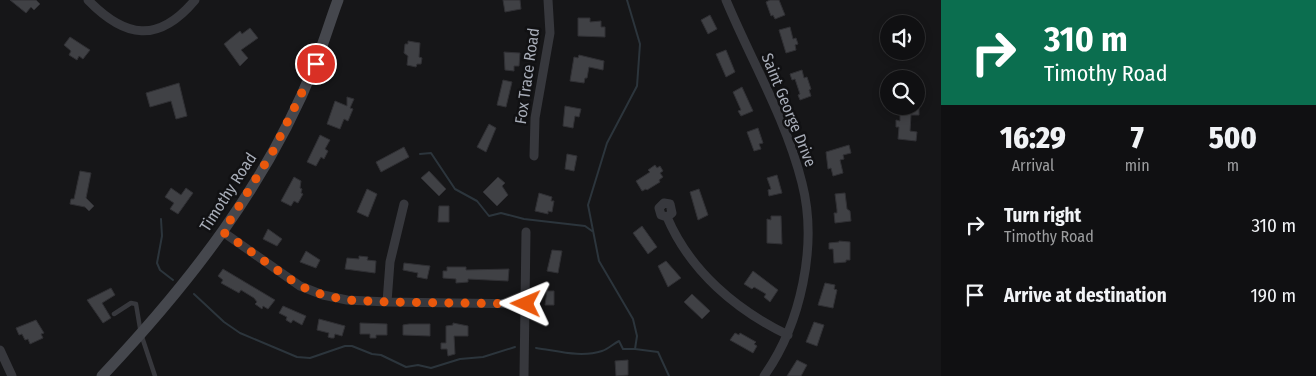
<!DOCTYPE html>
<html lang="en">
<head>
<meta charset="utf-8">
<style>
	:root { --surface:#101012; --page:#19191b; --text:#f1f3f6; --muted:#9c9d9f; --line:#303032 }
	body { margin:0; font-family:"Fira Sans Condensed",sans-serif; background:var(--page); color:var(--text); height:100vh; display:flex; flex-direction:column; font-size:19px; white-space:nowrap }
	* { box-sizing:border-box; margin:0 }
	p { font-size:16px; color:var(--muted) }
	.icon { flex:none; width:28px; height:28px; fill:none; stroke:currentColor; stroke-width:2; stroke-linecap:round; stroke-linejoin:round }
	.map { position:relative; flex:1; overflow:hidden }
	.panel { display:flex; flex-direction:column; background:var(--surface); width:375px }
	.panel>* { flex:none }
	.banner { background:#0b6e4f; color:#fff; overflow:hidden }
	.controls { position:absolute; left:880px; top:15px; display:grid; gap:10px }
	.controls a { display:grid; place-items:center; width:45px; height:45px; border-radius:50%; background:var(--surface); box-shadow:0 2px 8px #0003,0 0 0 1px var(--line); font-size:25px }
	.pin { position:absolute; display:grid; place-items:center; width:42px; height:42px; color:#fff; margin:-21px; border:2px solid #fff; border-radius:50%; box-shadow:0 1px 5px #0007 }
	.me { position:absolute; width:55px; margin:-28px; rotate:271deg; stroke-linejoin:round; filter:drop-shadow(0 0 4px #0008) }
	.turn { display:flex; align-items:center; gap:18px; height:105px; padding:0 20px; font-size:22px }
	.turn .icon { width:65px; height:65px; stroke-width:2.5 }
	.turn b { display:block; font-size:35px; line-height:42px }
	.eta { display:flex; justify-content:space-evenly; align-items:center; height:85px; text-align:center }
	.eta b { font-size:30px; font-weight:800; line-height:35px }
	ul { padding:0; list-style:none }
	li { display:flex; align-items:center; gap:15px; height:70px; padding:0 20px }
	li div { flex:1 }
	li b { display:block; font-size:19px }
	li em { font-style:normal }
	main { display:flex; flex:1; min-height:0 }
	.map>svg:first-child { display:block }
</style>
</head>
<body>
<main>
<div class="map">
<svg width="941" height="376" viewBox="0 0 941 376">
	<rect width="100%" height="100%" fill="#161618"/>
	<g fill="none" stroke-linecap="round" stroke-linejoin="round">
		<path stroke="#2c353c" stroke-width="2" d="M627,0L640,44L637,86L607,143L588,205L599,261L633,319L637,336L635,349L658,352L669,376
			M420,154L431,153L455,189L477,201L489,216L501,213L524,219L585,226L592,231
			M161,219L162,236L157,263L160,270L173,280
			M194,294L224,322L240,333L297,357L310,358L345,346H352L372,354L381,355L406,367L418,365L431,368L460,359L483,357L515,347
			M536,348C558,351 581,358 602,351C608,349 613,344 619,341L623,349H634"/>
	</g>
	<path fill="#404145" stroke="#303034" d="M10,0H36L40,4L34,10L31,7L26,13Z
		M503,0H520L521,9L505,12Z
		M770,0H779L785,15L775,19L773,15L771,16L766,2Z
		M710,15L717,29L708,34L701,20Z
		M578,18H590V22L601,21V27H605V37L578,36Z
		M790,27L793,39L796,38L798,44L795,45L796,50L786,53L779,30Z
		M250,28L258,38L241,50L248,58L240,66L224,44L240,31L242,34Z
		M70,37L90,50L83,59L79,56L77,60L69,55L71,51L64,45Z
		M408,41L420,43L419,57L422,58L421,64H417L416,67L407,65L408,56L404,53L405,44H408Z
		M726,50L735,72L726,77L716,54Z
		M504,52L520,53L519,66H514V71L505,70Z
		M579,55L604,61L603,70L589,67L587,78H585L584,83L570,81L574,57L578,58Z
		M802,70L804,78L807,77L811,89L809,90L811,96L800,100L798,95L800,94L795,79L792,80L790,74Z
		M503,80L512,82L506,107L497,105Z
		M179,83L187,116L176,119L171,101L150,107L146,93Z
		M742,87L753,111L741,116L738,111L741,110L733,92Z
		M347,97L354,99L350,108L353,109L348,121L344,119L340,129L327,124L335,101L347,106Z
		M565,106L581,109L579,117L575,116L573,128L563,126Z
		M906,106L919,107V115H911L910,131L917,132L916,141L898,139L899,127H896V120L900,121V112L905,113Z
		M489,124L496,128L486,152L477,147Z
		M758,128L763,143L759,144L761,149L754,151L747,132Z
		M320,135L330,140L325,149L328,151L324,159L321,157L316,166L307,162Z
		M849,145L851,153L843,155L844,159L840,160L843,173L833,176L831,168L828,169L826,152Z
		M404,147L409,157L381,172L376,162Z
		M567,154L577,156L574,171L565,169Z
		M655,165L657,168L660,166L663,171L660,173L663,177L659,180L660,182L647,190L646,189L642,191L636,181L650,172L648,170Z
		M80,171L91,173L86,198L94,206L89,211L85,207L70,204L71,199H74Z
		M429,171L446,189L439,196L421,178Z
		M777,175L782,193L769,196L768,190L771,189L767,178Z
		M294,177L301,181L300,188L302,189L301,193L303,194L298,203L294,201L291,206L281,201Z
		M498,177L505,183L502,186L508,195L497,206L483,192Z
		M171,188L181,195L186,188L193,193L178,214L170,209L174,203L165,197Z
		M367,189L377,194L368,217L357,212Z
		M699,189L708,215L698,220L690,192Z
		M539,193L552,197L551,201H554L552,212L548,211V214L535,211Z
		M845,193L847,209L850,211L851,221L835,223L834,213H837V210L835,194Z
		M439,206H449V222H438Z
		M771,216H781L782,244L767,243V219L771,220Z
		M642,226L657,247L648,254L633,233Z
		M268,229L282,239L277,246L263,239Z
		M839,241L850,242V260H846V262L834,263L833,249H829V243L839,242Z
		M552,250L562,251L558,273L547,271Z
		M306,251L320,260L316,268L300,262Z
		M359,256L368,257L367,260L376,261L375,273L345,269L347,258L359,259Z
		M666,261L681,278L668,287L658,266Z
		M404,263L430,266L427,279L417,277L418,273L403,270Z
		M447,267H466V270L509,269L508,281L468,279V282L456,283V279L443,278V271H447Z
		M223,269L275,300L268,309L263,306L262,309L255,304L257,302L254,298L241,290L239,293L221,283L223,280L218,276Z
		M753,271L778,290L770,302L764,297L766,294L754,287L752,289L744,284Z
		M825,283L835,285L834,289L837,290L833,308L818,305Z
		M111,288L115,295L102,303L111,318L103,323L87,300Z
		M547,291H554V305H545Z
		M692,294L710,311L702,319L684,302Z
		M283,306L306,316L302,325L293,320L291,323L286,320L287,317L279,313Z
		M319,319L345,326L342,336L335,334L334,338H331L328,337L329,333L317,330Z
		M36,320L44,333L41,334L43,338L30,344L28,339L25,340L22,334L19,335L16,328Z
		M814,322L824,325L817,346L806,342Z
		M360,323L387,324V335H376V338H370V334H360Z
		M453,323L468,326V336H454L455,354L448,356L447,349H441V343H446V326L453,325Z
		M409,324H430V336L403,335V325Z
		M735,333L739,335L740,333L756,342L754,344L757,346L753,353L730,340Z
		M628,360V375L616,376L615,361Z
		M797,360L807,365L801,376H787Z"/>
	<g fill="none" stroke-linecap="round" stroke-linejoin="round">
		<path stroke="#37383d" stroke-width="4.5" d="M114,314L131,303L136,304L141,334L155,376"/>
		<path stroke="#37383d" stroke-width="9" d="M88,0C125,38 158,44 195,0
			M726,0C751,60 786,119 802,183C818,245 801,324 764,376
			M534,156L535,118L550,33L548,0
			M667,217L661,215L659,208L664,203L670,204L672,213L667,217C690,271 736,310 788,335
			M223,232L300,286L323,295L347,300L387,302L526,304
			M387,302L390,262L404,204
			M0,350L12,376
			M524,376L526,232"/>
		<path stroke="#45474d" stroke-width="11" d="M102,376C189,284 268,183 315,64C324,43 330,21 338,0"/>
	</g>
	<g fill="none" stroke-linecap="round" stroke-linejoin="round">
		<path stroke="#ea580c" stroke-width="9" stroke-dasharray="0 16.2" d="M316,64L273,151L223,232L300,286L323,295L347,300L387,302L526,304"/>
	</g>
	<g text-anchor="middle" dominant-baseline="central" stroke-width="5" stroke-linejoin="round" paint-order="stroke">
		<g font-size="16" fill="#a8adb8" stroke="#111113">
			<text transform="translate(527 76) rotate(-82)">Fox Trace Road</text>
			<text transform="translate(789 110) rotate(68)">Saint George Drive</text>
			<text transform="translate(228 192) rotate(-57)">Timothy Road</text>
		</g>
	</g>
</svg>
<div class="controls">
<a><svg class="icon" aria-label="sound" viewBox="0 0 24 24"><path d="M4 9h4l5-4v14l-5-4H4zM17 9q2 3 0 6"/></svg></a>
<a><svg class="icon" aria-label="search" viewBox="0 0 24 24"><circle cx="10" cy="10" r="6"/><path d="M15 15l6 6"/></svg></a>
</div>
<div class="pin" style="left:316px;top:64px;background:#d93025"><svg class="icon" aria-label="arrive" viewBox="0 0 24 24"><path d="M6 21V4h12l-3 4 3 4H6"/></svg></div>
<svg class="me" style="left:526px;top:304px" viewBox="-20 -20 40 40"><path d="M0-17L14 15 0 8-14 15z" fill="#ea580c" stroke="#fff" stroke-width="4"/></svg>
</div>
<section class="panel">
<div class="banner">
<div class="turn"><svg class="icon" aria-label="right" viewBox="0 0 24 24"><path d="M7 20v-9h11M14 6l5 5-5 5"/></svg><div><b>310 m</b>Timothy Road</div></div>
</div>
<div class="eta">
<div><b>16:29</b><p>Arrival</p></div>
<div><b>7</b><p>min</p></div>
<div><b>500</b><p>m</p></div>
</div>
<ul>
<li><svg class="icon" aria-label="right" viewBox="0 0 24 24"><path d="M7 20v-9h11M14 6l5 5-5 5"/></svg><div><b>Turn right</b><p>Timothy Road</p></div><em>310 m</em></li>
<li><svg class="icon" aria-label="arrive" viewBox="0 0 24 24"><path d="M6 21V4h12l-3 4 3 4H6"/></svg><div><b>Arrive at destination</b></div><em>190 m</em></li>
</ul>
</section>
</main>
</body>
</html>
